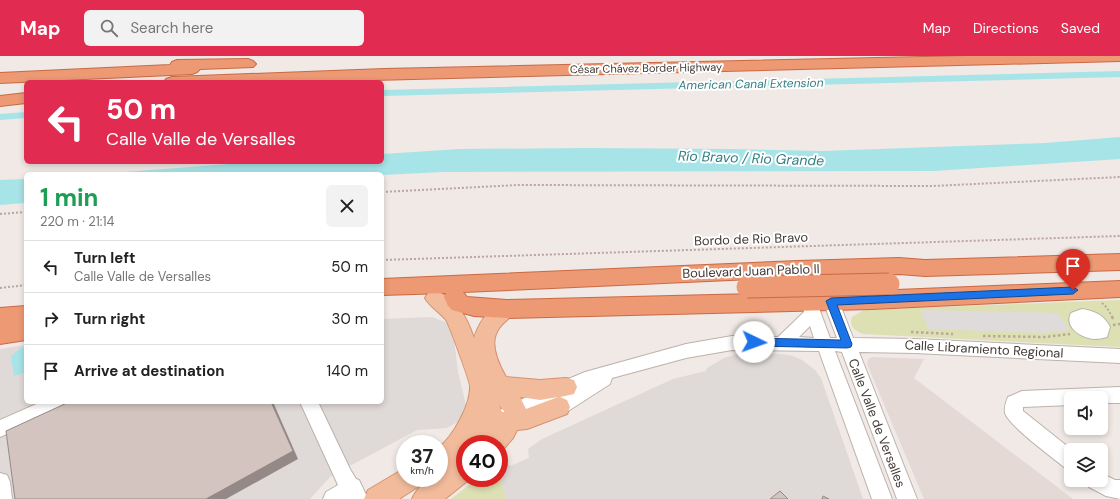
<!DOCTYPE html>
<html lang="en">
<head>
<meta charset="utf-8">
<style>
	:root { --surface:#fff; --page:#f2f2f2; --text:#222; --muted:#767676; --line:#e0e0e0; --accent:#e12b51 }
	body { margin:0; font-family:"DM Sans",sans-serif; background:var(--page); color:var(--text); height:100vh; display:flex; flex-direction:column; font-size:15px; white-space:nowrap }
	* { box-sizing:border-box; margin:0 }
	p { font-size:13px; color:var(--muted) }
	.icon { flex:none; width:22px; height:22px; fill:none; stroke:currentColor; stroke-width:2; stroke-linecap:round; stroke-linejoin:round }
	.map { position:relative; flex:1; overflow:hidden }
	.drawer { position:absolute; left:24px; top:116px; width:360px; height:232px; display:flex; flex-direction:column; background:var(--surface); border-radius:6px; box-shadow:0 2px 6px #0003 }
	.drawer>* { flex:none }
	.top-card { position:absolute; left:24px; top:24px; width:360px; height:84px; border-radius:6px; box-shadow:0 2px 6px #0003; background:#e12b51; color:#fff; overflow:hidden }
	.controls { position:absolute; left:1064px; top:335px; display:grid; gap:8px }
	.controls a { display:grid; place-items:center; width:44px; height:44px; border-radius:6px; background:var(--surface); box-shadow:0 2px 6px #0003; font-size:20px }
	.speed { position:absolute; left:396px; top:379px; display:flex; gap:8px; font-size:20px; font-weight:700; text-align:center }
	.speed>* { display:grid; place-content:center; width:52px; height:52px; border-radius:50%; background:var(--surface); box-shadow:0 2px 6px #0003; line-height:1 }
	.speed small { font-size:10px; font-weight:400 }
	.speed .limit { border:6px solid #d22; background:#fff; color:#111 }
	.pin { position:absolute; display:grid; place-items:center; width:34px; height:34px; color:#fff; margin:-41px -17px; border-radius:50% 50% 50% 0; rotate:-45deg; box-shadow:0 0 4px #0007 }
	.pin .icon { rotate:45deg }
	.me { position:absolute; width:44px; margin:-22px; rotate:93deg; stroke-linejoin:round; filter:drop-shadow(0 0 3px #0008) }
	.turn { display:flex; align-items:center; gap:14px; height:84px; padding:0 16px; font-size:18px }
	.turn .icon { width:52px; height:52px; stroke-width:2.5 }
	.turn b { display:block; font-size:28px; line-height:34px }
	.round { display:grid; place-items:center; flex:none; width:42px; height:42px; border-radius:6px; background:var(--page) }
	.overview { display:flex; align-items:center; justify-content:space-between; height:68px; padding:0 16px }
	h1 { font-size:24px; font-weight:700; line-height:30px; color:#1e9e55 }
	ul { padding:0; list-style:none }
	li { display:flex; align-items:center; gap:12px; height:52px; padding:0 16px; border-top:1px solid var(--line) }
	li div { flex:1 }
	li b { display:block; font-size:15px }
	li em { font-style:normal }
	header { display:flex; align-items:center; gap:24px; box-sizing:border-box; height:56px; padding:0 20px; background:var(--accent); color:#fff }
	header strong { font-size:19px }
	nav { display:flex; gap:22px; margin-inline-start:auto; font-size:14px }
	.search { width:280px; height:36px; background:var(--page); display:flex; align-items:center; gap:10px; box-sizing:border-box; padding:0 14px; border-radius:6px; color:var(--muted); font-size:15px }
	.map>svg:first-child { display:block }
</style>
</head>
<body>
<header>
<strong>Map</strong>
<div class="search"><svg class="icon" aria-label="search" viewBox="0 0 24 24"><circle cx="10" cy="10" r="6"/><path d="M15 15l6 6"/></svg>Search here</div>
<nav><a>Map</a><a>Directions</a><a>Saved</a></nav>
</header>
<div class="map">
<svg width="1120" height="443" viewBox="0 0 1120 443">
	<rect width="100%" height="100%" fill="#f0e9e5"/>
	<path fill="#e4d9d4" d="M872,301L924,303L914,322L1073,443H924L867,308L868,303Z"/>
	<path fill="#dfd9d7" d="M432,261L450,268L453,275L458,316L467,353L461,364L447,372L417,374L331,420L310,443H0V293L26,289V346H382V263Z
		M741,297L781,298L793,300L802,304L815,314L821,322L863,443H506L499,417V406L502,405L510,410L529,402L528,393L542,383L673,323L706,315L707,312L724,302Z"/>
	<path fill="#dce0b2" d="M1120,244V291L863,278C854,275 849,270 852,261L864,254Z
		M499,417L506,443H451L478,422H499Z"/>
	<path fill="#dfdbda" d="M921,254L1058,257L1070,274L1043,277L928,273Z"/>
	<path fill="#a7e4e7" d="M1120,81V103L934,115L443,116L382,119V118H98L257,106H382V98L460,93L588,92L730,93L823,95L1045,87Z
		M26,123V147L0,149V124Z
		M21,292H26V316L14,320L11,300Z"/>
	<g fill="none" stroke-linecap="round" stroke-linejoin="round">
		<path fill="#a7e4e7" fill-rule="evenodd" d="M1120,15V21L382,40V34Z
			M26,56V62L0,64V58Z"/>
		<g stroke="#bdb2ac" stroke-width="2">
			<path id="minor" d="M827,229L832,231L835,235L853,282L915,283L1120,293V307L915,297L859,296L917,443H897L842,296L835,295L892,443H872L819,295L732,294L686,302L612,322L610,328L565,357L559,359L553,357L550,351L555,344L506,368L500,366L497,360L500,354L535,337L585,316L686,288L732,280L778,281L804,256L797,236L800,232L805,230L810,232L813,236L830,282H837L819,235L822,231ZM810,270L814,282L799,281Z
				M1082,253C1095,255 1104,259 1110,271L1107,281C1103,282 1099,283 1094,283C1081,282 1064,271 1071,257Z
				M1120,331V347H1101V342H1071V349L1023,351V355L1072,394L1071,414L1064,411C1052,401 1009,370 1005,357C1004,351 1006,346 1008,341L1022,335Z
				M41,346H68L65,351L0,381V364Z
				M300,346H318L350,413L356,423L359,424L368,443H323L326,436L338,429Z
				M0,417L7,419L10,426L12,443H0Z
				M1101,417L1115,424H1120V443L1106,440L1089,431L1086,424H1101Z"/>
		</g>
		<g stroke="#d5926e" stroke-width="2">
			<path id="major" d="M435,235C457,241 467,262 474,282C479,266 494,241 514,248L517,253C512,262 503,265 498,274C489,288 499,309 506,321L540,324L566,322L574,324L577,331L574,338L560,341L567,344L570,351L567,358L527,373L517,374L513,382L501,396L499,397V388H465V400L464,401H465V422H471L445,443H412C417,432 427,422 439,422V417L444,413L439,415V391C453,381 471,348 470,330C470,325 449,268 446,264C440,256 430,251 425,242L428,237ZM520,341L540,344L558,341L526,353ZM499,349L504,355V356H502Z
				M405,412V422H422L419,430L399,443H364L368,434Z"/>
		</g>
		<g stroke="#ca6a45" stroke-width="2">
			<path id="highway" d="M967,0H1120V5L296,26H164L166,23L172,21L384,13Z
				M248,3L253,5L256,8L253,11L200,13L197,16L192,18L0,27V17L170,9L172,6L177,4Z
				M26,37V47L0,50V40Z
				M1120,198V214L925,220L899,218L798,221L463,236L467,241L507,244L872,235L1120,225V241L872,253L507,262L474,260L452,254L448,250L444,241L446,237L382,239V223L798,205L899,202L925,204Z
				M26,250V284L0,288V252Z"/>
		</g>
		<path stroke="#bba59c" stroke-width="2" stroke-dasharray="2 2" stroke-linecap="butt" d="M382,136L518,129L933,130L1120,121
			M0,158L26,156
			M382,204L1120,180
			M0,232L26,229
			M1102,247L1107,252L1113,262"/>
		<path stroke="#bba59c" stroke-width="2.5" stroke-dasharray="2.5 2.5" stroke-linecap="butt" d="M1112,261L1113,263
			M1113,269L1120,268
			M911,276L953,278
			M983,280L1045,281L1070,278"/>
		<use href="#minor" fill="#fff" fill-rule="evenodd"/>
		<use href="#major" fill="#f2bb9c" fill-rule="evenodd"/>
		<use href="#highway" fill="#ed9973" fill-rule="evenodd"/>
		<g stroke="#ca6a45" stroke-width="23" stroke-linecap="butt">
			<path id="highway-bridge" d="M747,231L889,228"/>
		</g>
		<use href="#highway-bridge" stroke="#ed9973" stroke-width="21"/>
	</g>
	<path fill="#948986" d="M271,346H273L298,403L226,443H206Z"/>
	<path fill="#d3c4bf" stroke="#948986" d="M69,346H271L293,395L206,443H15L6,375Z
		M780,435L788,443H770Z
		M823,440L829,443H822Z"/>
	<path fill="#1a73e8" stroke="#114b97" d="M1073,231L1078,234L1073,238L837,249L852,288L851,291L847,292L754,290L750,289L749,286L750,283L754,282L841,284L826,245L831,242Z"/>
	<g text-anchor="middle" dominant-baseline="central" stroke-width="4" stroke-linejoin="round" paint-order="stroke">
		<g font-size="11" fill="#423935" stroke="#fff">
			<text transform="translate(646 12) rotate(-1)">César Chávez Border Highway</text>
		</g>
		<g font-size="12" font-style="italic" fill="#337f84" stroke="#fff">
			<text transform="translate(751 28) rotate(-1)">American Canal Extension</text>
		</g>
		<g font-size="13" fill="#423935" stroke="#fff">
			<text transform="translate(751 183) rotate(-2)">Bordo de Rio Bravo</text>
			<text transform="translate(751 215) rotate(-2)">Boulevard Juan Pablo II</text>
			<text transform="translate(984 293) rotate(3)">Calle Libramiento Regional</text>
			<text transform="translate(877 367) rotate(69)">Calle Valle de Versalles</text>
		</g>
		<g font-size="14" font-style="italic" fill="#337f84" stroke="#fff">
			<text transform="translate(751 102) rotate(2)">Río Bravo / Rio Grande</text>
		</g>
	</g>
</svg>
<div class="controls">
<a><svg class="icon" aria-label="sound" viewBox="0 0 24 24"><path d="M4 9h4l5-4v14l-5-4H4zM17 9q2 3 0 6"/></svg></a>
<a><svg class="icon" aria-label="layers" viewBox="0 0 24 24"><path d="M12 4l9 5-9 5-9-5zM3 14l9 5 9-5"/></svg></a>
</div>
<div class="speed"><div>37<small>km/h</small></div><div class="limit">40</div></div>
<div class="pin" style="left:1073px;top:234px;background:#d93025"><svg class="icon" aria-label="arrive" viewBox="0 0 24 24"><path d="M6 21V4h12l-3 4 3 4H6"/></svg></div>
<svg class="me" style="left:754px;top:286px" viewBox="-20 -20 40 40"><circle r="19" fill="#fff"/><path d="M0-13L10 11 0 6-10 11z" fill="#1a73e8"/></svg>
<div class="top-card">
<div class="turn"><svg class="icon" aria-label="left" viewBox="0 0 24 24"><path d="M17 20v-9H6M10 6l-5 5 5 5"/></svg><div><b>50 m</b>Calle Valle de Versalles</div></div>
</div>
<section class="drawer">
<div class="overview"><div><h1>1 min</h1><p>220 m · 21:14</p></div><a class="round"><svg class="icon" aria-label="close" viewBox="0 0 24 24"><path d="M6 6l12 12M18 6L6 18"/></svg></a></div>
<ul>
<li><svg class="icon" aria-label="left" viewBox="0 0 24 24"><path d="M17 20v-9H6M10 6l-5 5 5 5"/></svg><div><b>Turn left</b><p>Calle Valle de Versalles</p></div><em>50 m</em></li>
<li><svg class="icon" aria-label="right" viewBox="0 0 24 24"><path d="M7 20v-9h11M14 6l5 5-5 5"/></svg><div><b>Turn right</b></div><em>30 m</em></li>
<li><svg class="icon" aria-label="arrive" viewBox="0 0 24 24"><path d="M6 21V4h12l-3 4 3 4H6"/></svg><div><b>Arrive at destination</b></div><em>140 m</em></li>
</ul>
</section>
</div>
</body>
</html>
